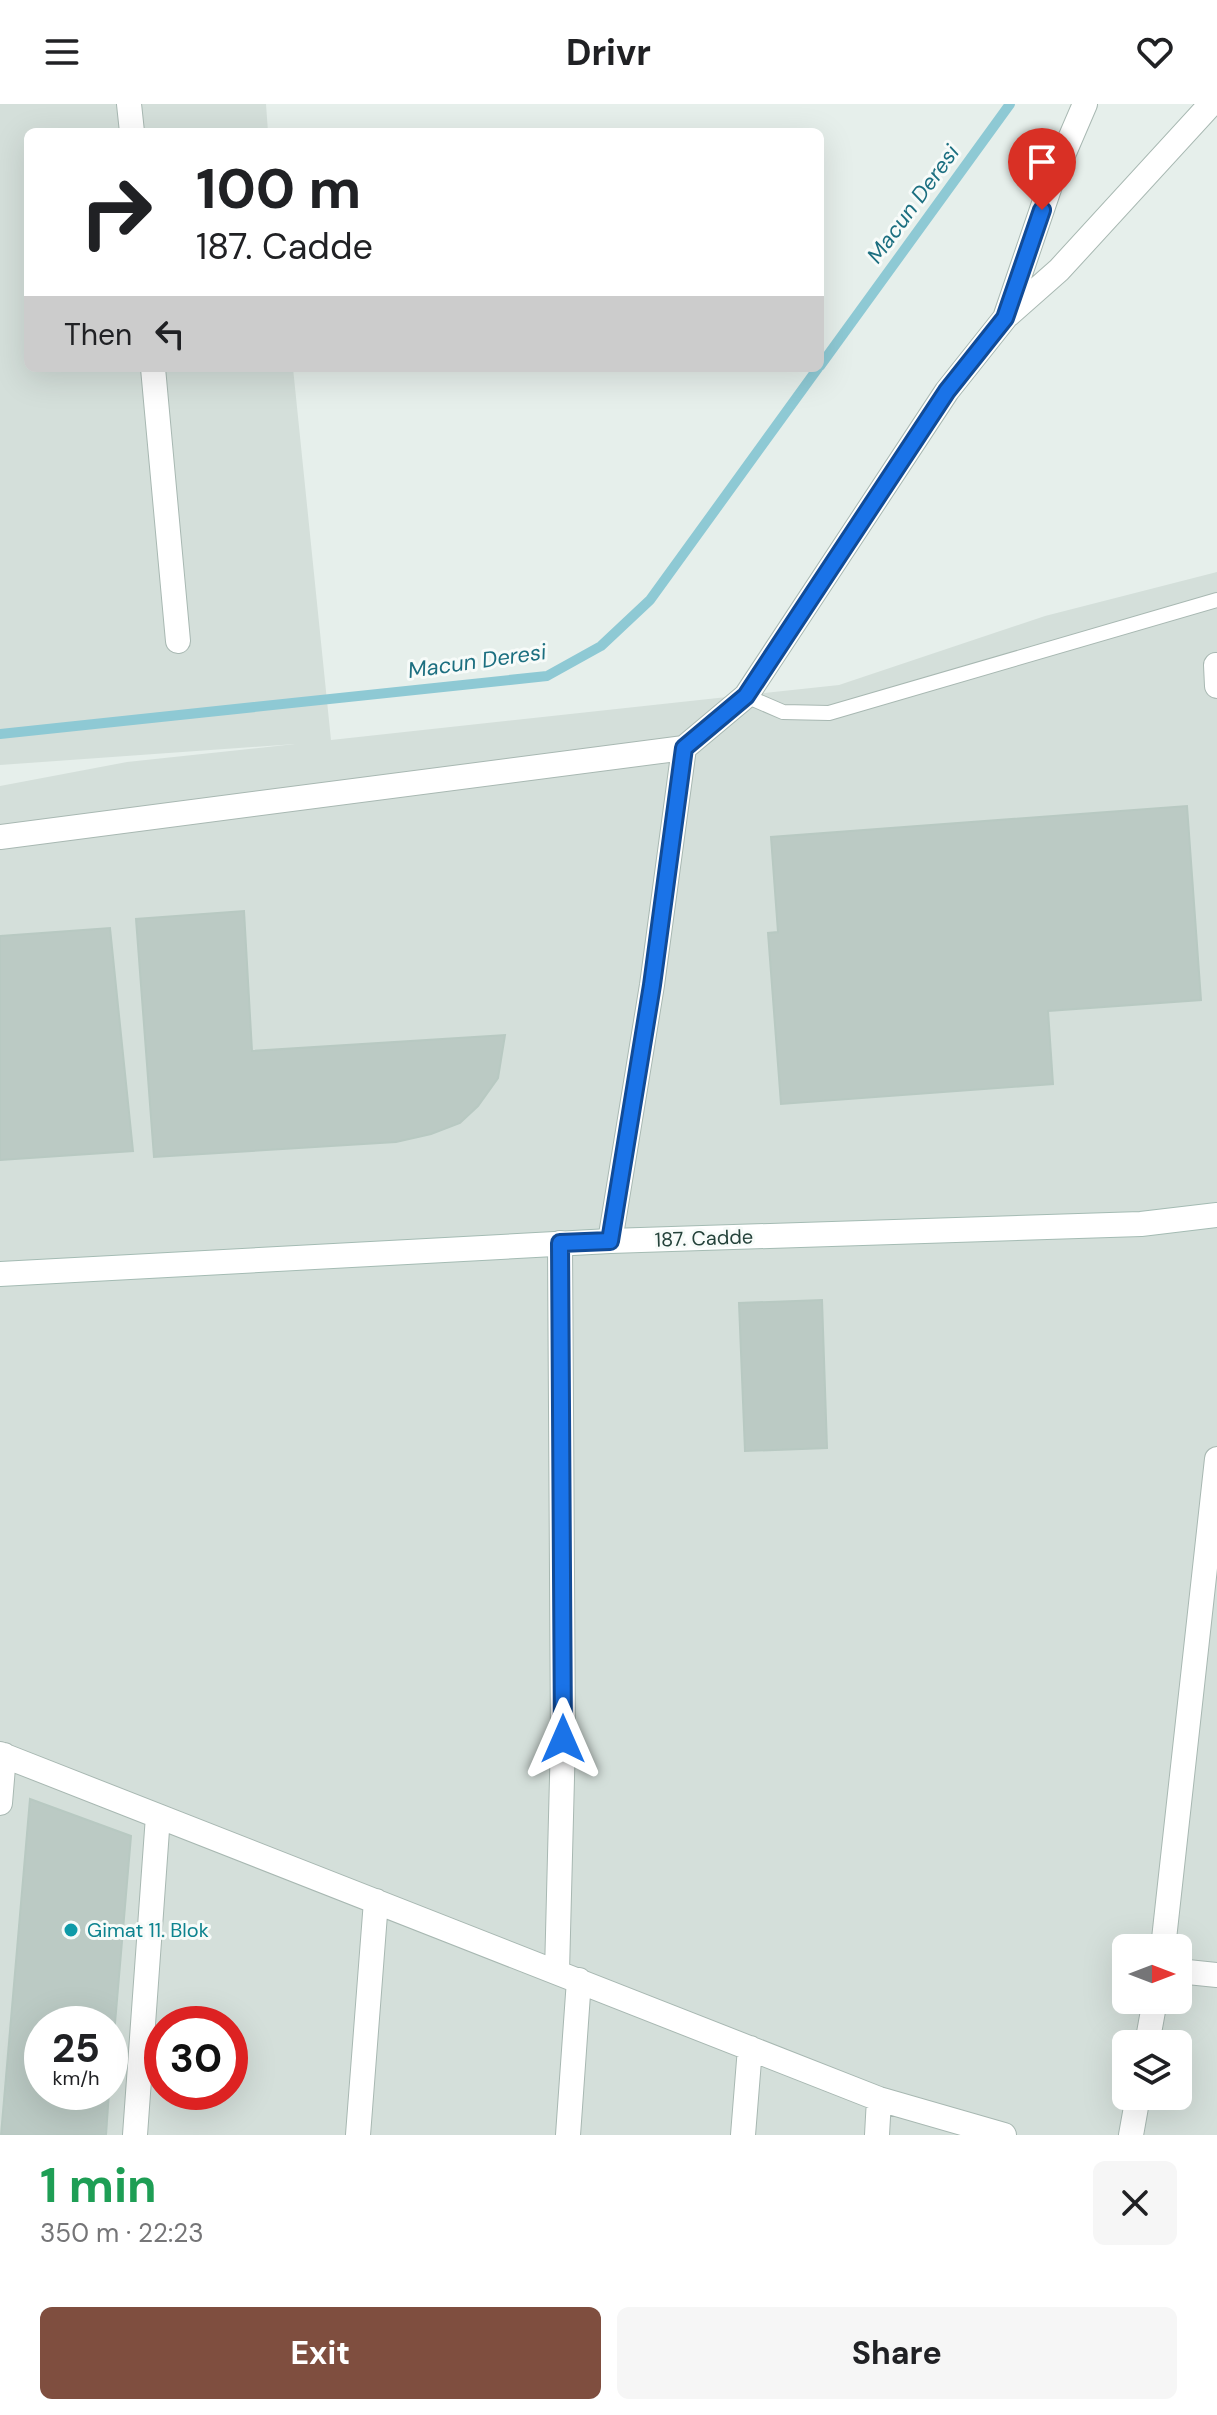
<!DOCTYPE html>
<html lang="en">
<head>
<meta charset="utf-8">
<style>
	:root { --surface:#fff; --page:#f6f6f6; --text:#202124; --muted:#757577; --accent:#7f4e3f }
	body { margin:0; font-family:"DM Sans",sans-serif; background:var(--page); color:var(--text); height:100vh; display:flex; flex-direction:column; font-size:30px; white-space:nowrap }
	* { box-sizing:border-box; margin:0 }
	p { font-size:26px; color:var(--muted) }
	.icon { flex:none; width:44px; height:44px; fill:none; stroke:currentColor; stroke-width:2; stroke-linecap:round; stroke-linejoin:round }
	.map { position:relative; height:2031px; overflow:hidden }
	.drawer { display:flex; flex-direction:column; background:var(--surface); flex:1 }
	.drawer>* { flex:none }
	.banner { position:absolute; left:24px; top:24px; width:800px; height:244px; border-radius:12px; box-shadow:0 8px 32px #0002; background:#fff; color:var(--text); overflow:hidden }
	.needle { width:52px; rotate:90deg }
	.fabs { position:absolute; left:1112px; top:1830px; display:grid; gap:16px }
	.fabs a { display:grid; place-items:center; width:80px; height:80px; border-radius:12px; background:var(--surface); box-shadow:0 8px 32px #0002; font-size:40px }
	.speed { position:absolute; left:24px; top:1902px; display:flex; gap:16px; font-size:40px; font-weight:700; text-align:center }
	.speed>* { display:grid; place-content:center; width:104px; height:104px; border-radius:50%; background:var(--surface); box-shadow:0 8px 32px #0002; line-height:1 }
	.speed small { font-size:20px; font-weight:400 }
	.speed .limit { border:12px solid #d22; background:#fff; color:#111 }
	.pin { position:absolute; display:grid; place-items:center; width:68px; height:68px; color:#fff; margin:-82px -34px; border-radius:50% 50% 50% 0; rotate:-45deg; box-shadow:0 0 8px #0007 }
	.pin .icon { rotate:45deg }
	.me { position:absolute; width:88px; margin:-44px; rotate:0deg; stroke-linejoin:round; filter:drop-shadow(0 0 6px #0008) }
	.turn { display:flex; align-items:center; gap:28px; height:168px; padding:0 40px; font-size:36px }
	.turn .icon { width:104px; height:104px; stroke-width:2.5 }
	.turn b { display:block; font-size:56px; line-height:68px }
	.then { display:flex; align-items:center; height:76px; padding:0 40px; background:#0003; gap:16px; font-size:30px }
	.round { display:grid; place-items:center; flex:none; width:84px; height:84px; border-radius:12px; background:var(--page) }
	.headline { display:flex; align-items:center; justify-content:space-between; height:136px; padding:0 40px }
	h1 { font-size:48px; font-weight:700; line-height:60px; color:#1e9e55 }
	.primary-button { display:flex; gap:16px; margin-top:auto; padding:16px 40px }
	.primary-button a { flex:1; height:92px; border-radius:12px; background:var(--accent); color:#fff; font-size:32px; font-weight:700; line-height:92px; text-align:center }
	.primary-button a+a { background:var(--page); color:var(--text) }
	header { display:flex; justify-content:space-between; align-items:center; height:104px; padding:0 40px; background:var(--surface); font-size:36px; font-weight:700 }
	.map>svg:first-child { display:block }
</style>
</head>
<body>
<header><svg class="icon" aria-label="menu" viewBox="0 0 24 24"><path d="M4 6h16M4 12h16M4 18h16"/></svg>Drivr<svg class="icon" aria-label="heart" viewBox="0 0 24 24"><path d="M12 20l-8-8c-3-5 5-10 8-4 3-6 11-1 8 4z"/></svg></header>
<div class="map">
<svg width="1217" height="2031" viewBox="0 0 1217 2031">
	<rect width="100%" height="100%" fill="#e6efeb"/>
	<path fill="#d4dfda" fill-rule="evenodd" d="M0,0H266L268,28H28V264H293L331,636L839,581L1045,512L1217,468V2031H0V682L127,658L295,640L0,661ZM1126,1844H1178V1896H1126ZM42,1920H110V1988H42ZM162,1920H230V1988H162ZM1126,1940H1178V1992H1126Z"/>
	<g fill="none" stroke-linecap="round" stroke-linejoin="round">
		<path stroke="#8ec9d4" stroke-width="10" d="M820,262L1010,0
			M0,630L547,572L601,542L650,496L818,264"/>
	</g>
	<path fill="#bbcac4" stroke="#b8c9c2" stroke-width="2" d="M1187,702L1201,896L1048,907L1053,980L781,1000L768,829L778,828L771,733Z
		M244,807L252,947L505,931L498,974L478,1002L460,1019L431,1030L396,1038L154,1053L136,815Z
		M110,824L133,1047L0,1056V832Z
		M822,1196L827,1344L745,1347L739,1199Z
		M30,1695L131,1732L110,1978V1920H42V1988H109L106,2031H1Z"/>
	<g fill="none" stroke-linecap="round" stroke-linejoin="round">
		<g stroke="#a8b8b2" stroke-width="16">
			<path id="service" d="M746,592L783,608L829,609L1217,496"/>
		</g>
		<g stroke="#a8b8b2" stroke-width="26">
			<path id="minor" d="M129,0L132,28
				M1008,211L1059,166L1211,0
				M153,264L178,537
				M1216,561L1217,582
				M0,733L684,644
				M610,1137L652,881L684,644L746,592L947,287L1005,214L1051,79L1085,0
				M0,1650L879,1995L1004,2031
				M0,1699L4,1651
				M1163,1844L1217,1355
				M1178,1867L1217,1871
				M557,1868L563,1635L560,1139
				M1147,1940L1155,1896
				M135,2031L158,1712
				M358,2031L376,1797
				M568,2031L579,1876
				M743,2031L750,1944
				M877,2031L879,1995
				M1131,2031L1138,1992"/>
		</g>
		<g stroke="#a4bbb3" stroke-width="26">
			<path id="secondary" d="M0,1170L610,1137L1141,1120L1217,1111"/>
		</g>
		<use href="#service" stroke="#fff" stroke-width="14"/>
		<use href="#minor" stroke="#fff" stroke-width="24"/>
		<use href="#secondary" stroke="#fff" stroke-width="24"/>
	</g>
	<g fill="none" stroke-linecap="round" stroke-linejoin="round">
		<g stroke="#114b97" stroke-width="20">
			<path id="route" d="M563,1635L560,1139L610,1137L652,881L684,644L746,592L947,287L1005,214L1042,106"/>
		</g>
		<use href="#route" stroke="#1a73e8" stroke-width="14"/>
	</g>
	<circle fill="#0f9aa8" stroke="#f7fbf9" stroke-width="3" cx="71" cy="1826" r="8"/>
	<g text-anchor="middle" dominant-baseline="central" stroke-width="6" stroke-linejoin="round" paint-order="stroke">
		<g font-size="20" fill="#24423a" stroke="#f7fbf9">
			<text transform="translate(704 1134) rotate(-2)">187. Cadde</text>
		</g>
		<g font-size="20" fill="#0d838f" stroke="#f7fbf9" text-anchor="start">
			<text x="87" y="1826">Gimat 11. Blok</text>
		</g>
		<g font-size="22" font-style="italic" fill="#1c6f80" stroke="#f7fbf9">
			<text transform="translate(913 100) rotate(-54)">Macun Deresi</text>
			<text transform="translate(477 557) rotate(-8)">Macun Deresi</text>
		</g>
	</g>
</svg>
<div class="fabs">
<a><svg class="needle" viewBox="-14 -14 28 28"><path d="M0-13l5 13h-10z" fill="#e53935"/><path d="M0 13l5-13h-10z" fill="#757577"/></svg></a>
<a><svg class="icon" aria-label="layers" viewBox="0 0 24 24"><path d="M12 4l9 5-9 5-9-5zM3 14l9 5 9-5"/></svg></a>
</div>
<div class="speed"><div>25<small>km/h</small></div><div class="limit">30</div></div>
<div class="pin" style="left:1042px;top:106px;background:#d93025"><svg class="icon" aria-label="arrive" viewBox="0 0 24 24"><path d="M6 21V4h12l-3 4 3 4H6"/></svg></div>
<svg class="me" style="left:563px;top:1635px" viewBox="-20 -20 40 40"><path d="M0-17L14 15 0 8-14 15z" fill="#1a73e8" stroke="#fff" stroke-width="4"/></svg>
<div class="banner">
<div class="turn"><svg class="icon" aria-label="right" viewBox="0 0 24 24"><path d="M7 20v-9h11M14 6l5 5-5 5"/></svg><div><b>100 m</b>187. Cadde</div></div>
<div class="then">Then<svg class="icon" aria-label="left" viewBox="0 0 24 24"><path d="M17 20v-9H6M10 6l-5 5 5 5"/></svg></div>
</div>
</div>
<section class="drawer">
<div class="headline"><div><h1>1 min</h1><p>350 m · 22:23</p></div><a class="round"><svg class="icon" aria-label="close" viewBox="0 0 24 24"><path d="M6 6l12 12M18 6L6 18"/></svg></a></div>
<div class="primary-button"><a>Exit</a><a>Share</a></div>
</section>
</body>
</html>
